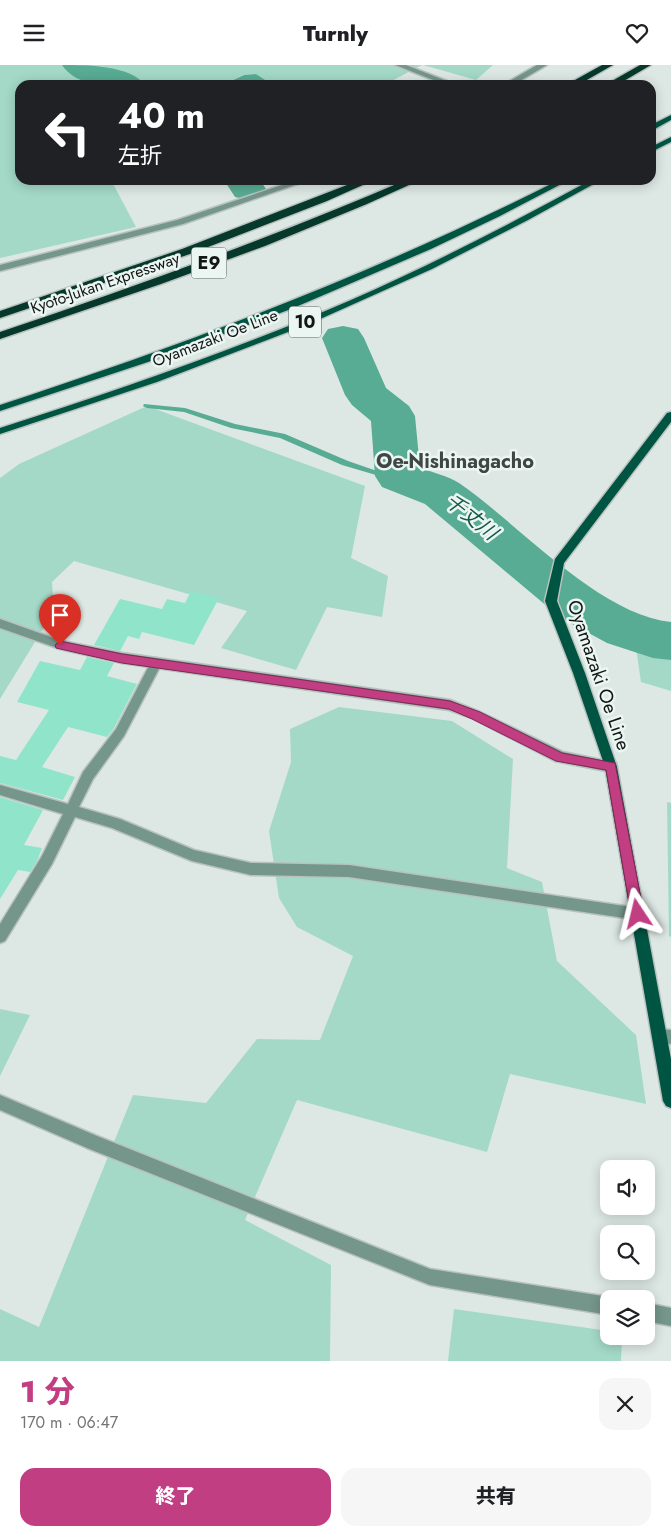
<!DOCTYPE html>
<html lang="ja">
<head>
<meta charset="utf-8">
<style>
	:root { --surface:#fff; --page:#f6f6f6; --text:#202124; --muted:#757577; --accent:#c23e83 }
	body { margin:0; font-family:Jost,"Noto Sans JP",sans-serif; background:var(--page); color:var(--text); height:100vh; display:flex; flex-direction:column; font-size:19px; white-space:nowrap }
	* { box-sizing:border-box; margin:0 }
	p { font-size:16px; color:var(--muted) }
	.icon { flex:none; width:28px; height:28px; fill:none; stroke:currentColor; stroke-width:2; stroke-linecap:round; stroke-linejoin:round }
	.map { position:relative; height:1296px; overflow:hidden }
	.sheet { display:flex; flex-direction:column; background:var(--surface); flex:1 }
	.sheet>* { flex:none }
	.top-card { position:absolute; left:15px; top:15px; width:641px; height:105px; border-radius:15px; box-shadow:0 2px 12px #0003; background:#202124; color:#fff; overflow:hidden }
	.fabs { position:absolute; left:600px; top:1095px; display:grid; gap:10px }
	.fabs a { display:grid; place-items:center; width:55px; height:55px; border-radius:10px; background:var(--surface); box-shadow:0 2px 12px #0003; font-size:25px }
	.pin { position:absolute; display:grid; place-items:center; width:42px; height:42px; color:#fff; margin:-51px -21px; border-radius:50% 50% 50% 0; rotate:-45deg; box-shadow:0 0 5px #0007 }
	.pin .icon { rotate:45deg }
	.me { position:absolute; width:55px; margin:-28px; rotate:350deg; stroke-linejoin:round; filter:drop-shadow(0 0 4px #0008) }
	.turn { display:flex; align-items:center; gap:18px; height:105px; padding:0 20px; font-size:22px }
	.turn .icon { width:65px; height:65px; stroke-width:2.5 }
	.turn b { display:block; font-size:35px; line-height:42px }
	.round { display:grid; place-items:center; flex:none; width:52px; height:52px; border-radius:15px; background:var(--page) }
	.overview { display:flex; align-items:center; justify-content:space-between; height:85px; padding:0 20px }
	h1 { font-size:30px; font-weight:800; line-height:38px; color:var(--accent) }
	.button { display:flex; gap:10px; margin-top:auto; padding:10px 20px }
	.button a { flex:1; height:58px; border-radius:15px; background:var(--accent); color:#fff; font-size:20px; font-weight:800; line-height:58px; text-align:center }
	.button a+a { background:var(--page); color:var(--text) }
	header { display:flex; justify-content:space-between; align-items:center; height:65px; padding:0 20px; background:var(--surface); font-size:22px; font-weight:800 }
	.map>svg:first-child { display:block }
</style>
</head>
<body>
<header><svg class="icon" aria-label="menu" viewBox="0 0 24 24"><path d="M4 6h16M4 12h16M4 18h16"/></svg>Turnly<svg class="icon" aria-label="heart" viewBox="0 0 24 24"><path d="M12 20l-8-8c-3-5 5-10 8-4 3-6 11-1 8 4z"/></svg></header>
<div class="map">
<svg width="671" height="1296" viewBox="0 0 671 1296">
	<rect width="100%" height="100%" fill="#dde8e4"/>
	<path fill="#a4d9c7" d="M0,0H422L384,20H273L256,9L243,10L222,20H20V115H111L136,162L0,193Z
		M423,0H493L476,15Z
		M147,341L365,421L351,493L388,511L382,552L327,542L296,605L221,583L247,546L74,496L52,517L54,546L0,634V413L19,399Z
		M636,583L671,586V626L641,617Z
		M339,642L452,656L513,694L507,803L542,817L557,896L636,970L646,1039L510,1009L487,1087L297,1035L245,1155L331,1200L330,1296H0V1244L39,1262L133,1030L206,1038L257,974L320,975L353,891L297,862L279,833L269,766L291,697L290,664Z
		M667,737L671,738V872L669,871Z
		M0,944L30,950L0,1011Z
		M454,1244L609,1266V1271H622L621,1296H448Z"/>
	<path fill="#58ac93" d="M256,9L273,20H222L244,10Z"/>
	<g fill="none" stroke-linecap="round" stroke-linejoin="round">
		<path fill="#58ac93" fill-rule="evenodd" d="M144,339L185,343L235,359L285,369L348,396L377,406L398,409L402,411L398,413L376,410L342,400L280,373L231,363L184,347L147,343L143,341Z"/>
		<path fill="#58ac93" fill-rule="evenodd" d="M62,0C85,0 131,0 145,20C118,20 80,26 62,0Z
			M224,115H260L266,124L261,132L248,135L235,132Z
			M343,261L358,264L364,273L386,323L409,341L415,351L420,403C432,407 448,411 459,418C520,460 598,549 671,557V595L653,593L607,578L561,553L425,439L382,422L375,411L371,356L352,340L345,330L322,273L328,264Z"/>
	</g>
	<path fill="#90e4ca" d="M191,526L219,533L194,580L142,567L139,574L128,571L120,586L94,580L120,534L162,544L167,534L185,538Z
		M87,592L114,598L107,611L137,619L114,663L107,672L68,662L42,702L75,712L63,735L0,718V691L16,695L49,645L17,637L40,596L80,605Z
		M0,732L43,745L24,780L42,783L37,796L30,807L18,805L0,834Z"/>
	<g fill="none" stroke-linecap="round" stroke-linejoin="round">
		<g stroke="#b8c2bf" stroke-width="3">
			<path id="service" d="M156,593L160,595L162,598L124,671L93,714L79,742L120,754L194,785L251,798L349,800L638,843L643,845L645,849L643,853L638,855L349,812L251,810L192,796L112,763L75,752L52,799L5,876L0,878V859L42,791L63,749L0,730V720L68,739L83,707L116,664L152,595Z
				M0,1030L97,1071L430,1204L609,1232L612,1234H609V1250L430,1220L87,1083L0,1045Z
				M646,1238L671,1243V1261L646,1256Z"/>
		</g>
		<g stroke="#b8c2bf" stroke-width="3">
			<path id="minor" d="M395,0H406L457,20H446Z
				M537,0H547L513,20H503Z
				M297,115H309L183,159L0,206V200L177,155Z
				M0,554L62,576L122,588L450,635L480,647L563,687L611,697L616,698L617,702L616,706L611,707L555,696L472,653L449,645L122,598L60,584L0,563Z
				M660,964L671,965V979L655,976L652,971L655,966Z"/>
		</g>
		<g stroke="#b8c2bf" stroke-width="3">
			<path id="primary" d="M671,50V55L651,66V60Z
				M671,72V77L651,87V82Z
				M559,115H569L500,151L431,184L291,244L148,297L0,346V340C193,277 378,207 559,115Z
				M591,115H601L528,155L432,204L309,259L157,317L0,369V363C119,325 237,284 351,235C433,199 512,158 591,115Z
				M671,347V357L564,498L557,536L585,608L617,702L671,994V1043L666,1041L663,1036L605,702L573,608L545,536L555,494L667,348Z"/>
		</g>
		<g stroke="#b8c2bf" stroke-width="3">
			<path id="motorway" d="M602,0H613L578,20H566Z
				M640,0H651L617,20H605Z
				M360,115H374L327,136L190,189L0,253V246L182,184Z
				M406,115H420L367,139L265,181L161,219L0,274V267C137,221 273,172 406,115Z"/>
		</g>
		<use href="#service" fill="#75968b" fill-rule="evenodd"/>
		<use href="#minor" fill="#75968b" fill-rule="evenodd"/>
		<use href="#primary" fill="#005442" fill-rule="evenodd"/>
		<use href="#motorway" fill="#07382c" fill-rule="evenodd"/>
	</g>
	<path fill="#c23e83" stroke="#7e2855" d="M60,576L122,589L450,636L480,647L562,688L615,698L644,849L642,853L638,854L633,853L631,849L606,705L556,696L472,654L449,644L122,598L56,583L55,580Z"/>
	<g text-anchor="middle" dominant-baseline="central" stroke-width="5" stroke-linejoin="round" paint-order="stroke">
		<g font-size="16" fill="#121615" stroke="#ebf5f1">
			<text transform="translate(105 218) rotate(-19)">Kyoto-Jukan Expressway</text>
			<text transform="translate(215 273) rotate(-21)">Oyamazaki Oe Line</text>
		</g>
		<g fill="#ebf5f1" stroke="#535957" stroke-width="1">
			<rect x="191.5" y="182.5" width="35" height="31" rx="4"/>
			<rect x="289" y="241.5" width="32" height="31" rx="4"/>
		</g>
		<g font-size="18" font-weight="bold" fill="#121615">
			<text x="209" y="198">E9</text>
			<text x="305" y="257">10</text>
		</g>
		<g font-size="19" fill="#121615" stroke="#ebf5f1">
			<text transform="translate(599 610) rotate(71)">Oyamazaki Oe Line</text>
		</g>
		<g font-size="20" font-weight="bold" fill="#3f4744" stroke="#ebf5f1">
			<text x="455" y="396">Oe-Nishinagacho</text>
		</g>
		<g font-size="20" font-style="italic" fill="#155948" stroke="#ebf5f1">
			<text transform="translate(471 452) rotate(39)">千丈川</text>
		</g>
	</g>
</svg>
<div class="fabs">
<a><svg class="icon" aria-label="sound" viewBox="0 0 24 24"><path d="M4 9h4l5-4v14l-5-4H4zM17 9q2 3 0 6"/></svg></a>
<a><svg class="icon" aria-label="search" viewBox="0 0 24 24"><circle cx="10" cy="10" r="6"/><path d="M15 15l6 6"/></svg></a>
<a><svg class="icon" aria-label="layers" viewBox="0 0 24 24"><path d="M12 4l9 5-9 5-9-5zM3 14l9 5 9-5"/></svg></a>
</div>
<div class="pin" style="left:60px;top:580px;background:#d93025"><svg class="icon" aria-label="arrive" viewBox="0 0 24 24"><path d="M6 21V4h12l-3 4 3 4H6"/></svg></div>
<svg class="me" style="left:638px;top:849px" viewBox="-20 -20 40 40"><path d="M0-17L14 15 0 8-14 15z" fill="#c23e83" stroke="#fff" stroke-width="4"/></svg>
<div class="top-card">
<div class="turn"><svg class="icon" aria-label="left" viewBox="0 0 24 24"><path d="M17 20v-9H6M10 6l-5 5 5 5"/></svg><div><b>40 m</b>左折</div></div>
</div>
</div>
<section class="sheet">
<div class="overview"><div><h1>1 分</h1><p>170 m · 06:47</p></div><a class="round"><svg class="icon" aria-label="close" viewBox="0 0 24 24"><path d="M6 6l12 12M18 6L6 18"/></svg></a></div>
<div class="button"><a>終了</a><a>共有</a></div>
</section>
</body>
</html>
